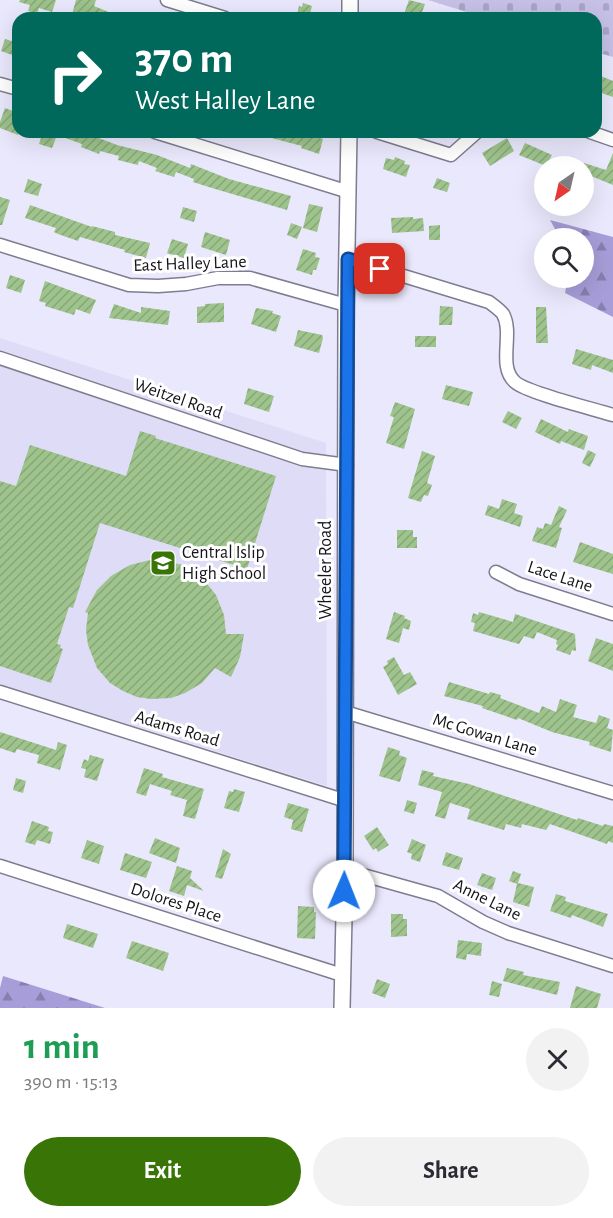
<!DOCTYPE html>
<html lang="en">
<head>
<meta charset="utf-8">
<style>
	:root { --surface:#fff; --page:#f2f2f3; --text:#2b2b33; --muted:#7c7c81; --accent:#397407 }
	body { margin:0; font-family:"Alegreya Sans",sans-serif; background:var(--page); color:var(--text); height:100vh; display:flex; flex-direction:column; font-size:22px; white-space:nowrap }
	* { box-sizing:border-box; margin:0 }
	p { font-size:20px; color:var(--muted) }
	.icon { flex:none; width:33px; height:33px; fill:none; stroke:currentColor; stroke-width:2; stroke-linecap:round; stroke-linejoin:round }
	.map { position:relative; height:1008px; overflow:hidden }
	.sheet { display:flex; flex-direction:column; background:var(--surface); flex:1 }
	.sheet>* { flex:none }
	.top-card { position:absolute; left:12px; top:12px; width:590px; height:126px; border-radius:18px; box-shadow:0 6px 24px #0002; background:#00695c; color:#fff; overflow:hidden }
	.needle { width:39px; rotate:214deg }
	.tools { position:absolute; left:534px; top:156px; display:grid; gap:12px }
	.tools a { display:grid; place-items:center; width:60px; height:60px; border-radius:50%; background:var(--surface); box-shadow:0 6px 24px #0002; font-size:30px }
	.pin { position:absolute; display:grid; place-items:center; width:51px; height:51px; color:#fff; margin:-26px; border-radius:12px; box-shadow:0 3px 9px #0006 }
	.me { position:absolute; width:66px; margin:-33px; rotate:1deg; stroke-linejoin:round; filter:drop-shadow(0 0 4px #0008) }
	.turn { display:flex; align-items:center; gap:21px; height:126px; padding:0 24px; font-size:27px }
	.turn .icon { width:78px; height:78px; stroke-width:2.5 }
	.turn b { display:block; font-size:42px; line-height:51px }
	.round { display:grid; place-items:center; flex:none; width:63px; height:63px; border-radius:32px; background:var(--page) }
	.summary { display:flex; align-items:center; justify-content:space-between; height:102px; padding:0 24px }
	h1 { font-size:36px; font-weight:600; line-height:45px; color:#1e9e55 }
	.cta { display:flex; gap:12px; margin-top:auto; padding:12px 24px }
	.cta a { flex:1; height:69px; border-radius:36px; background:var(--accent); color:#fff; font-size:24px; font-weight:600; line-height:69px; text-align:center }
	.cta a+a { background:var(--page); color:var(--text) }
	.map>svg:first-child { display:block }
</style>
</head>
<body>
<div class="map">
<svg width="613" height="1008" viewBox="0 0 613 1008">
	<defs>
		<pattern id="forest-firs" width="22" height="20" patternUnits="userSpaceOnUse" patternTransform="scale(1.5)"><rect width="22" height="20" fill="#a79dd8"/><path d="M5 1l3.5 6h-7zM16 11l3.5 6h-7z" fill="#877fae"/></pattern>
		<pattern id="cemetery-stones" width="16" height="16" patternUnits="userSpaceOnUse" patternTransform="scale(1.5)"><rect width="16" height="16" fill="#c7c1e8"/><path d="M2 7V4a2 2 0 0 1 4 0v3zM10 15v-3a2 2 0 0 1 4 0v3z" fill="#aaa5c6"/></pattern>
		<pattern id="building-hatch" width="6" height="6" patternUnits="userSpaceOnUse" patternTransform="scale(1.5)"><rect width="6" height="6" fill="#9ec38c"/><path d="M-1 1l2-2M0 6l6-6M5 7l2-2" fill="none" stroke="#87a778"/></pattern>
	</defs>
	<rect width="100%" height="100%" fill="#eae8fc"/>
	<path fill="#dfdcf7" d="M0,338L326,443L327,786L0,684Z"/>
	<path fill="url(#forest-firs)" d="M550,220L613,237V317L565,293L568,278H584V238H560Z
		M3,976L105,1008H0V988Z"/>
	<path fill="url(#cemetery-stones)" d="M428,0H613V57L596,52V18H486Z"/>
	<path fill="url(#building-hatch)" d="M20,0H56L52,12L39,8L37,14L28,11L30,5L19,2Z
		M76,0H96L94,6L123,18H71Z
		M409,0L425,4L420,18L404,14Z
		M303,3L312,6L309,18H296L299,6L302,7Z
		M5,39L18,43V57L1,51Z
		M596,74L613,81V97L596,91Z
		M5,108L18,113V135L0,128V122Z
		M43,132H83L117,145L157,155L190,168L191,164L229,179L291,196L287,210L212,188L193,182L194,179L176,172L174,177L155,171L157,168L139,161L138,165L118,160L119,156L100,151L99,154L81,147L82,144L57,135L52,148L39,144Z
		M256,132H302L323,139L319,154L301,148L302,146L256,134Z
		M507,138L514,151L490,166L482,153Z
		M525,143L552,155L546,166L519,155Z
		M613,153V185L584,173V163L606,170Z
		M395,157L405,161L404,164L410,165L406,177L383,169L386,158L394,160Z
		M437,178L450,183L447,192L433,188Z
		M28,179L42,184L38,196L24,192Z
		M0,197L10,200L2,225H0Z
		M309,204L323,207L317,232L303,228Z
		M30,205L92,227V226L115,232V235L150,243L146,258L124,252L125,250L80,237L78,241L58,234L54,232L56,228L25,218Z
		M183,207L197,211L194,222L180,218Z
		M413,217V219L423,218L424,231L392,233L391,218Z
		M291,223L302,227L297,239L287,235Z
		M440,225V240H429V226Z
		M205,232L230,240L226,255L201,247Z
		M172,239L188,244L184,258L167,253Z
		M303,249L316,253L315,257L320,258L316,270H313L312,275L296,270Z
		M10,275L25,280L21,293L6,288Z
		M45,281L96,300L90,314L76,309L74,315L45,306L46,303L39,301Z
		M224,303V322L197,323V307L205,306V304Z
		M114,304L141,313V307L170,311L168,325L109,318Z
		M440,306L453,307L452,325H439Z
		M536,307H546L548,343H536Z
		M256,308L273,311L272,313L281,316L276,332L251,324Z
		M298,330L322,335L323,338L319,353L294,346Z
		M415,336H436V347H415Z
		M576,349L613,360V373L592,365L591,370L572,364Z
		M446,385L473,392L469,406L442,399Z
		M248,388L274,396L269,412L244,404Z
		M395,402L415,409L404,449L386,443L394,417L390,416Z
		M508,411L522,418L516,429L502,422Z
		M541,419L568,432L569,429L588,436L584,450L561,441L560,444L535,432Z
		M140,431L156,436L155,438L276,476L247,569L100,523L73,608L69,607L57,644L61,645L60,648L63,649L51,683L0,666V481L16,486L30,445L126,476Z
		M588,450L596,454L590,467L582,463Z
		M422,451L435,456L427,483L432,485L428,496L424,495L421,502L408,498Z
		M502,499L517,504L514,513L523,516L520,527L485,515L488,505L499,509Z
		M559,506L567,510L559,527L562,528L556,548L532,541L537,527L543,529L545,523L551,525Z
		M397,530H413V537H417V548H397Z
		M580,542L613,554V574L573,562Z
		M150,560L186,565V567L204,580L216,595L224,615L226,634H244L240,657L231,677L215,668L202,683L185,693L171,698L151,699L137,697L123,691L110,683L97,668L88,645L86,630L88,613L85,612L97,590L111,576L130,565Z
		M394,612L405,616L404,618L411,621L409,630L403,628L399,643L386,639Z
		M479,612L513,622L515,614L575,634L576,651L572,650L570,655L556,650L558,645L556,644L557,640L537,632L534,639L524,636L519,644L473,631L475,623L471,622L473,613L478,615Z
		M596,638L613,644V671L588,661Z
		M394,657L404,675L410,672L417,684L398,695L383,667L388,664L387,661Z
		M449,682L489,694L490,692L501,695L500,698L539,713L542,706L556,712L560,699L577,705L573,717L596,723L599,715L610,719L607,728L613,730L611,752L589,745L590,742L552,732L518,718L517,720L482,708L483,706L444,696Z
		M0,732L56,750L58,742L67,745L60,770L37,763L39,755L17,749L15,753L0,748Z
		M388,747L400,751L399,755L407,758L400,782L379,776Z
		M90,755L104,759L97,781L84,777L86,769L81,768L84,759L88,761Z
		M144,768L163,774L162,777L204,789L195,819L183,816L187,800L170,795L172,791L150,784L146,796L136,793Z
		M422,770L434,773L433,776L469,784L577,820L578,818L603,826L604,824L613,826V843L608,841L607,844L550,824L546,830L522,824L521,828L506,824L504,830L467,819L470,809L450,803L445,819L435,816L442,792L418,785Z
		M16,778L26,781L23,793L13,790Z
		M234,789L245,792L239,812L224,808L229,791L233,792Z
		M407,800L417,803L414,814L404,811Z
		M288,803L309,809L302,832L291,829L293,820L284,817Z
		M32,821L49,827L48,831L53,832L50,844L37,840L35,845L25,842Z
		M377,827L389,845L378,852L376,848L373,850L364,836Z
		M155,838L180,848L176,863L149,853Z
		M412,839L426,845L420,862L411,859L412,854L407,852Z
		M87,840L104,846L99,864L81,858Z
		M223,849L231,854L222,879L215,877Z
		M446,852L463,858L459,870L442,865Z
		M125,853L152,862L146,878L120,870Z
		M177,866L192,871L190,878L204,891L187,885L184,896L169,891Z
		M513,871L521,874L518,883L534,887L529,907L513,902L517,884L509,881Z
		M482,873L496,878L492,890L477,885Z
		M556,894L566,897L565,901L608,914L603,927L572,915L571,918L550,911Z
		M298,906L314,907V912H316L315,939L297,938Z
		M391,914H403V919H407V936L391,937Z
		M67,924L98,934L93,948L63,938Z
		M458,940L482,943L481,956L467,954L466,960L456,958Z
		M132,941L169,953L163,971L126,958Z
		M507,968L524,972L523,975L560,982L557,995L503,981Z
		M377,979L390,984L385,998L372,993Z
		M492,981L502,984L499,997L489,995Z
		M576,986L601,994L597,1008H570Z"/>
	<g fill="none" stroke-linecap="round" stroke-linejoin="round">
		<g stroke="#7f7c8f" stroke-width="15">
			<path id="minor" d="M167,0L225,18
				M0,84L18,89
				M155,132L349,192
				M377,132L451,155L477,132
				M590,132L613,140
				M0,245L129,285L158,286L186,284L218,278H250L346,305
				M348,259L489,302C493,305 500,310 503,314C514,334 497,366 515,382C527,393 594,409 613,415
				M0,358L302,459L347,465
				M496,572L519,584L613,614
				M0,692L343,800
				M345,712L613,793
				M0,866L342,975
				M345,870L438,896L483,922L508,933L613,966"/>
		</g>
		<g stroke="#7f7c8f" stroke-width="18">
			<path id="major" d="M350,18V0
				M342,1008L345,870L346,305L349,132"/>
		</g>
		<use href="#minor" stroke="#fff" stroke-width="12"/>
		<use href="#major" stroke="#fff" stroke-width="15"/>
	</g>
	<g fill="none" stroke-linecap="round" stroke-linejoin="round">
		<g stroke="#114b97" stroke-width="15">
			<path id="route" d="M344,891L348,259L380,269"/>
		</g>
		<use href="#route" stroke="#1a73e8" stroke-width="10"/>
	</g>
	<defs>
		<g id="school-square" transform="scale(1.35)"><rect x="-9" y="-9" width="18" height="18" rx="4" fill="#397407" stroke="#fff"/><path d="M0-5L7-2L0 1L-7-2ZM-4 1L0 2.5L4 1V4Q0 6-4 4Z" fill="#fff"/></g>
	</defs>
	<g fill-rule="evenodd">
		<use href="#school-square" x="163" y="563"/>
	</g>
	<g text-anchor="middle" dominant-baseline="central" stroke-width="6" stroke-linejoin="round" paint-order="stroke">
		<g font-size="18" fill="#15141a" stroke="#fff">
			<text transform="translate(190 264) rotate(-2)">East Halley Lane</text>
			<text transform="translate(178 399) rotate(19)">Weitzel Road</text>
			<text transform="translate(326 570) rotate(-90)">Wheeler Road</text>
			<text transform="translate(560 577) rotate(18)">Lace Lane</text>
			<text transform="translate(177 729) rotate(17)">Adams Road</text>
			<text transform="translate(485 735) rotate(17)">Mc Gowan Lane</text>
			<text transform="translate(487 900) rotate(26)">Anne Lane</text>
			<text transform="translate(176 903) rotate(18)">Dolores Place</text>
		</g>
		<g font-size="18" fill="#15141a" stroke="#fff" text-anchor="start">
			<text x="182" y="553">Central Islip<tspan x="182" dy="21">High School</tspan></text>
		</g>
	</g>
</svg>
<div class="tools">
<a><svg class="needle" viewBox="-14 -14 28 28"><path d="M0-13l5 13h-10z" fill="#e53935"/><path d="M0 13l5-13h-10z" fill="#7c7c81"/></svg></a>
<a><svg class="icon" aria-label="search" viewBox="0 0 24 24"><circle cx="10" cy="10" r="6"/><path d="M15 15l6 6"/></svg></a>
</div>
<div class="pin" style="left:380px;top:269px;background:#d93025"><svg class="icon" aria-label="arrive" viewBox="0 0 24 24"><path d="M6 21V4h12l-3 4 3 4H6"/></svg></div>
<svg class="me" style="left:344px;top:891px" viewBox="-20 -20 40 40"><circle r="19" fill="#fff"/><path d="M0-13L10 11 0 6-10 11z" fill="#1a73e8"/></svg>
<div class="top-card">
<div class="turn"><svg class="icon" aria-label="right" viewBox="0 0 24 24"><path d="M7 20v-9h11M14 6l5 5-5 5"/></svg><div><b>370 m</b>West Halley Lane</div></div>
</div>
</div>
<section class="sheet">
<div class="summary"><div><h1>1 min</h1><p>390 m · 15:13</p></div><a class="round"><svg class="icon" aria-label="close" viewBox="0 0 24 24"><path d="M6 6l12 12M18 6L6 18"/></svg></a></div>
<div class="cta"><a>Exit</a><a>Share</a></div>
</section>
</body>
</html>
